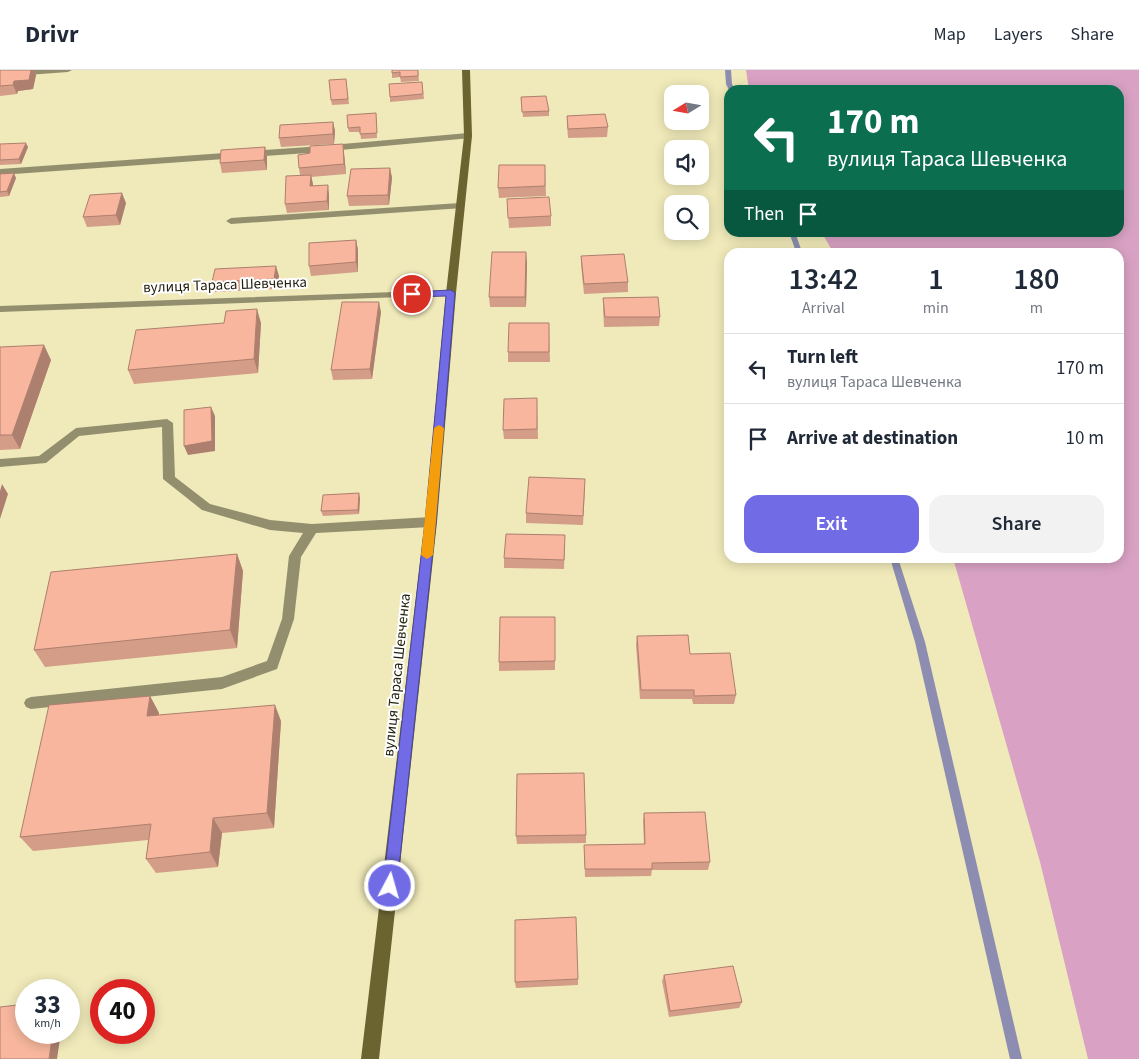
<!DOCTYPE html>
<html lang="en">
<head>
<meta charset="utf-8">
<style>
	:root { --surface:#fff; --page:#f2f2f3; --text:#1f2937; --muted:#747a83; --line:#e0e1e3; --accent:#716be6 }
	body { margin:0; font-family:"Source Sans 3",sans-serif; background:var(--page); color:var(--text); height:100vh; display:flex; flex-direction:column; font-size:19px; white-space:nowrap }
	* { box-sizing:border-box; margin:0 }
	p { font-size:16px; color:var(--muted) }
	.icon { flex:none; width:28px; height:28px; fill:none; stroke:currentColor; stroke-width:2; stroke-linecap:round; stroke-linejoin:round }
	.map { position:relative; flex:1; overflow:hidden }
	.panel { position:absolute; left:724px; top:178px; width:400px; height:315px; display:flex; flex-direction:column; background:var(--surface); border-radius:15px; box-shadow:0 2px 12px #0003 }
	.panel>* { flex:none }
	.hud { position:absolute; left:724px; top:15px; width:400px; height:152px; border-radius:15px; box-shadow:0 2px 12px #0003; background:#0b6e4f; color:#fff; overflow:hidden }
	.needle { width:32px; rotate:259deg }
	.buttons { position:absolute; left:664px; top:15px; display:grid; gap:10px }
	.buttons a { display:grid; place-items:center; width:45px; height:45px; border-radius:10px; background:var(--surface); box-shadow:0 2px 12px #0003; font-size:25px }
	.speed { position:absolute; left:15px; top:909px; display:flex; gap:10px; font-size:25px; font-weight:700; text-align:center }
	.speed>* { display:grid; place-content:center; width:65px; height:65px; border-radius:50%; background:var(--surface); box-shadow:0 2px 12px #0003; line-height:1 }
	.speed small { font-size:12px; font-weight:400 }
	.speed .limit { border:8px solid #d22; background:#fff; color:#111 }
	.pin { position:absolute; display:grid; place-items:center; width:42px; height:42px; color:#fff; margin:-21px; border:2px solid #fff; border-radius:50%; box-shadow:0 1px 5px #0007 }
	.me { position:absolute; width:55px; margin:-28px; rotate:6deg; stroke-linejoin:round; filter:drop-shadow(0 0 4px #0008) }
	.turn { display:flex; align-items:center; gap:18px; height:105px; padding:0 20px; font-size:22px }
	.turn .icon { width:65px; height:65px; stroke-width:2.5 }
	.turn b { display:block; font-size:35px; line-height:42px }
	.then { display:flex; align-items:center; height:48px; padding:0 20px; background:#0003; gap:10px; font-size:19px }
	.eta { display:flex; justify-content:space-evenly; align-items:center; height:85px; text-align:center }
	.eta b { font-size:30px; font-weight:600; line-height:35px }
	.cta { display:flex; gap:10px; margin-top:auto; padding:10px 20px }
	.cta a { flex:1; height:58px; border-radius:15px; background:var(--accent); color:#fff; font-size:20px; font-weight:600; line-height:58px; text-align:center }
	.cta a+a { background:var(--page); color:var(--text) }
	ul { padding:0; list-style:none }
	li { display:flex; align-items:center; gap:15px; height:70px; padding:0 20px; border-top:1px solid var(--line) }
	li div { flex:1 }
	li b { display:block; font-size:19px }
	li em { font-style:normal }
	header { display:flex; align-items:center; gap:30px; box-sizing:border-box; height:70px; padding:0 25px; background:var(--surface); border-bottom:1px solid var(--line) }
	header strong { font-size:24px }
	nav { display:flex; gap:28px; margin-inline-start:auto; font-size:18px }
	.map>svg:first-child { display:block }
</style>
</head>
<body>
<header>
<strong>Drivr</strong>
<nav><a>Map</a><a>Layers</a><a>Share</a></nav>
</header>
<div class="map">
<svg width="1139" height="989" viewBox="0 0 1139 989">
	<rect width="100%" height="100%" fill="#f0eaba"/>
	<path fill="#d9a2c4" d="M746,0H1139V989H1088L1040,792L953,488H1119V182H833L822,163L1119,162V20H749Z"/>
	<g fill="none" stroke-linecap="round" stroke-linejoin="round">
		<path fill="#8c8db1" fill-rule="evenodd" d="M725,0H731L732,14L735,20H729L726,14Z
			M789,162H795L802,182H796Z
			M890,488H898L925,572L1022,989H1010L915,572Z"/>
		<path fill="#938f6e" fill-rule="evenodd" d="M460,133L463,134V138L231,154L226,151L231,148Z
			M167,349L173,353L175,407L210,434L270,450L312,454L431,447L435,449L437,452L435,455L431,457L316,463L301,487L294,549L277,599L222,619L31,639L26,637L24,633L26,629L31,627L222,607L267,591L282,549L289,486L303,463L270,460L202,440L163,409L162,357L79,366L46,393L0,397V389L39,386L76,358Z"/>
		<path fill="#938f6e" fill-rule="evenodd" d="M35,0H72L68,2L0,7V3Z
			M468,63L471,64V68L308,83L0,105V99L308,77Z
			M451,220L455,221V225L0,242V236Z"/>
		<path fill="#6b6431" fill-rule="evenodd" d="M462,0H470L472,66L456,223L437,452L379,989H361L425,452L446,223L464,66Z"/>
	</g>
	<path fill="#d49d87" d="M0,0H34L36,5L33,19L18,21L17,24L0,26Z
		M392,0H418L419,11L401,12L400,7L392,8Z
		M346,9L349,34L332,35L331,30Z
		M422,12L424,29L390,32V27Z
		M521,27L549,41V46L523,47Z
		M376,43L377,68L361,69L360,62H349L348,58Z
		M567,46L608,57L607,67L568,68L567,55Z
		M333,52L335,61L334,74L281,77L279,68Z
		M0,74L28,77L21,94L0,95Z
		M343,74L344,83L346,104L311,107L313,116L329,124V140L287,143L285,134L300,105L299,98L310,83Z
		M265,77L267,87V100L222,103L220,93Z
		M545,95L546,126L499,128L498,118Z
		M390,98L392,108L389,135L349,136L347,126Z
		M0,104L16,108L9,126L0,127Z
		M507,129L551,146V156L509,158Z
		M126,133L120,155L87,157L83,147Z
		M356,170L358,180V202L311,206L309,196Z
		M581,186L628,212V222L584,224L581,195Z
		M527,192L526,237H490L489,227Z
		M279,206L277,219L215,222L212,212Z
		M603,228L660,247L659,256L604,257L603,238Z
		M381,242L372,309L333,310L331,300Z
		M224,253H261L258,303L134,314L128,300Z
		M549,253L550,292H508V282Z
		M0,277L51,290L20,379L0,380Z
		M537,328L538,369H504L503,360Z
		M585,418L583,455L526,453V443Z
		M360,428L359,444L323,446L321,441Z
		M565,475L564,499L504,498V488Z
		M237,484L243,501L237,578L45,597L34,580Z
		M555,547V600L499,601V592Z
		M637,566L690,584L736,625L734,634H693L692,629H640L636,575Z
		M150,626L159,643L158,645L281,651L274,758L222,763L218,797L156,803L146,789L148,770L33,781L20,767Z
		M644,743L710,792L708,800H652L651,806L585,807L584,775L644,774L643,751Z
		M586,765V773L517,774L516,766Z
		M664,905L742,932L739,938L669,947L662,911Z
		M578,909V915L516,918L515,912Z"/>
	<path fill="#ad7f6e" d="M31,0H34L36,5L33,19L18,21L17,24L13,15L14,11Z
		M333,52L335,61L334,74L333,64Z
		M26,73L28,77L21,94L19,89Z
		M343,74L344,83L346,104L344,94Z
		M265,77L267,87V100L264,90Z
		M390,98L392,108L389,135L388,125Z
		M14,103L16,108L9,126L7,121Z
		M311,105L313,114L312,126L310,116Z
		M328,115L329,124V140L327,131Z
		M122,123L126,133L120,155L116,145Z
		M356,170L358,180V202L356,192Z
		M526,182L527,192L526,237L525,227Z
		M276,196L279,206L277,219L274,209Z
		M379,232L381,242L372,309L370,299Z
		M257,239L261,253L258,303L254,289Z
		M44,275L51,290L20,379L12,365Z
		M211,337L215,346V381L188,385L184,376Z
		M2,414L8,424L0,449V421Z
		M359,423L360,428L359,444L358,440Z
		M237,484L243,501L237,578L230,560Z
		M150,626L159,643L156,663L147,646Z
		M275,635L281,651L274,758L267,743Z
		M213,748L222,763L218,797L210,782Z
		M53,962H61L57,989H49Z"/>
	<path fill="#f7b69d" stroke="#ad7f6e" d="M0,0H31L29,10L14,11L13,15L0,16Z
		M392,0H418V6L400,7V2L392,3Z
		M346,9L348,29L331,30L329,10Z
		M422,12L423,24L390,27L389,14Z
		M546,26L549,41L522,42L521,27Z
		M376,43L377,63L360,64V57L348,58L347,45Z
		M605,44L608,57L568,59L567,46Z
		M333,52V64L279,68L280,55Z
		M26,73L19,89L0,90V74Z
		M343,74L344,94L299,98L298,85L310,83V76Z
		M265,77L264,90L220,93L221,80Z
		M499,95H545V116L498,118Z
		M390,98L388,125L347,126L351,99Z
		M14,103L7,121L0,122V104Z
		M311,105L310,116L328,115L327,131L285,134L286,106Z
		M122,123L116,145L83,147L90,125Z
		M549,127L551,146L508,148L507,129Z
		M356,170V192L309,196V173Z
		M492,182H526L525,227H489Z
		M624,184L628,212L584,214L581,186Z
		M276,196L274,209L212,212L215,199Z
		M658,227L660,247H605L603,228Z
		M342,232H379L370,299L331,300Z
		M257,239L254,289L128,300L136,260L224,253L226,241Z
		M509,253H549V282H508Z
		M44,275L12,365H0V277Z
		M537,328V359L503,360L504,329Z
		M211,337L212,371L184,376V340Z
		M529,407L585,409L583,446L526,443Z
		M359,423L358,440L321,441L323,425Z
		M506,464L565,465L564,490L504,488Z
		M237,484L230,560L34,580L51,502Z
		M500,547H555V591L499,592Z
		M688,565L690,584L730,583L736,625L694,626V620H641L637,566Z
		M150,626L147,646L275,635L267,743L213,748L210,782L146,789L151,754L20,767L49,635Z
		M584,703L586,765L516,766L517,704Z
		M705,742L710,792L652,793V799H585L584,775L645,774L644,743Z
		M576,847L578,909L515,912V850Z
		M733,896L742,932L670,941L664,905Z
		M26,934V962H53L49,989H0V937Z"/>
	<path fill="#716be6" stroke="#494696" d="M451,220L455,223L436,452L397,816L395,821L390,823L385,821L383,816L425,452L446,226L412,227L407,224L412,222Z"/>
	<path fill="#f59e0b" d="M439,355L444,358L433,485L427,489L421,485L434,358Z"/>
	<g text-anchor="middle" dominant-baseline="central" stroke-width="4" stroke-linejoin="round" paint-order="stroke">
		<g font-size="15" fill="#24220f" stroke="#fff">
			<text transform="translate(225 215) rotate(-2)">вулиця Тараса Шевченка</text>
			<text transform="translate(397 605) rotate(-84)">вулиця Тараса Шевченка</text>
		</g>
	</g>
</svg>
<div class="buttons">
<a><svg class="needle" viewBox="-14 -14 28 28"><path d="M0-13l5 13h-10z" fill="#e53935"/><path d="M0 13l5-13h-10z" fill="#747a83"/></svg></a>
<a><svg class="icon" aria-label="sound" viewBox="0 0 24 24"><path d="M4 9h4l5-4v14l-5-4H4zM17 9q2 3 0 6"/></svg></a>
<a><svg class="icon" aria-label="search" viewBox="0 0 24 24"><circle cx="10" cy="10" r="6"/><path d="M15 15l6 6"/></svg></a>
</div>
<div class="speed"><div>33<small>km/h</small></div><div class="limit">40</div></div>
<div class="pin" style="left:412px;top:224px;background:#d93025"><svg class="icon" aria-label="arrive" viewBox="0 0 24 24"><path d="M6 21V4h12l-3 4 3 4H6"/></svg></div>
<svg class="me" style="left:390px;top:816px" viewBox="-20 -20 40 40"><circle r="17" fill="#716be6" stroke="#fff" stroke-width="3"/><path d="M0-11L8 9 0 5-8 9z" fill="#fff"/></svg>
<div class="hud">
<div class="turn"><svg class="icon" aria-label="left" viewBox="0 0 24 24"><path d="M17 20v-9H6M10 6l-5 5 5 5"/></svg><div><b>170 m</b>вулиця Тараса Шевченка</div></div>
<div class="then">Then<svg class="icon" aria-label="arrive" viewBox="0 0 24 24"><path d="M6 21V4h12l-3 4 3 4H6"/></svg></div>
</div>
<section class="panel">
<div class="eta">
<div><b>13:42</b><p>Arrival</p></div>
<div><b>1</b><p>min</p></div>
<div><b>180</b><p>m</p></div>
</div>
<ul>
<li><svg class="icon" aria-label="left" viewBox="0 0 24 24"><path d="M17 20v-9H6M10 6l-5 5 5 5"/></svg><div><b>Turn left</b><p>вулиця Тараса Шевченка</p></div><em>170 m</em></li>
<li><svg class="icon" aria-label="arrive" viewBox="0 0 24 24"><path d="M6 21V4h12l-3 4 3 4H6"/></svg><div><b>Arrive at destination</b></div><em>10 m</em></li>
</ul>
<div class="cta"><a>Exit</a><a>Share</a></div>
</section>
</div>
</body>
</html>
